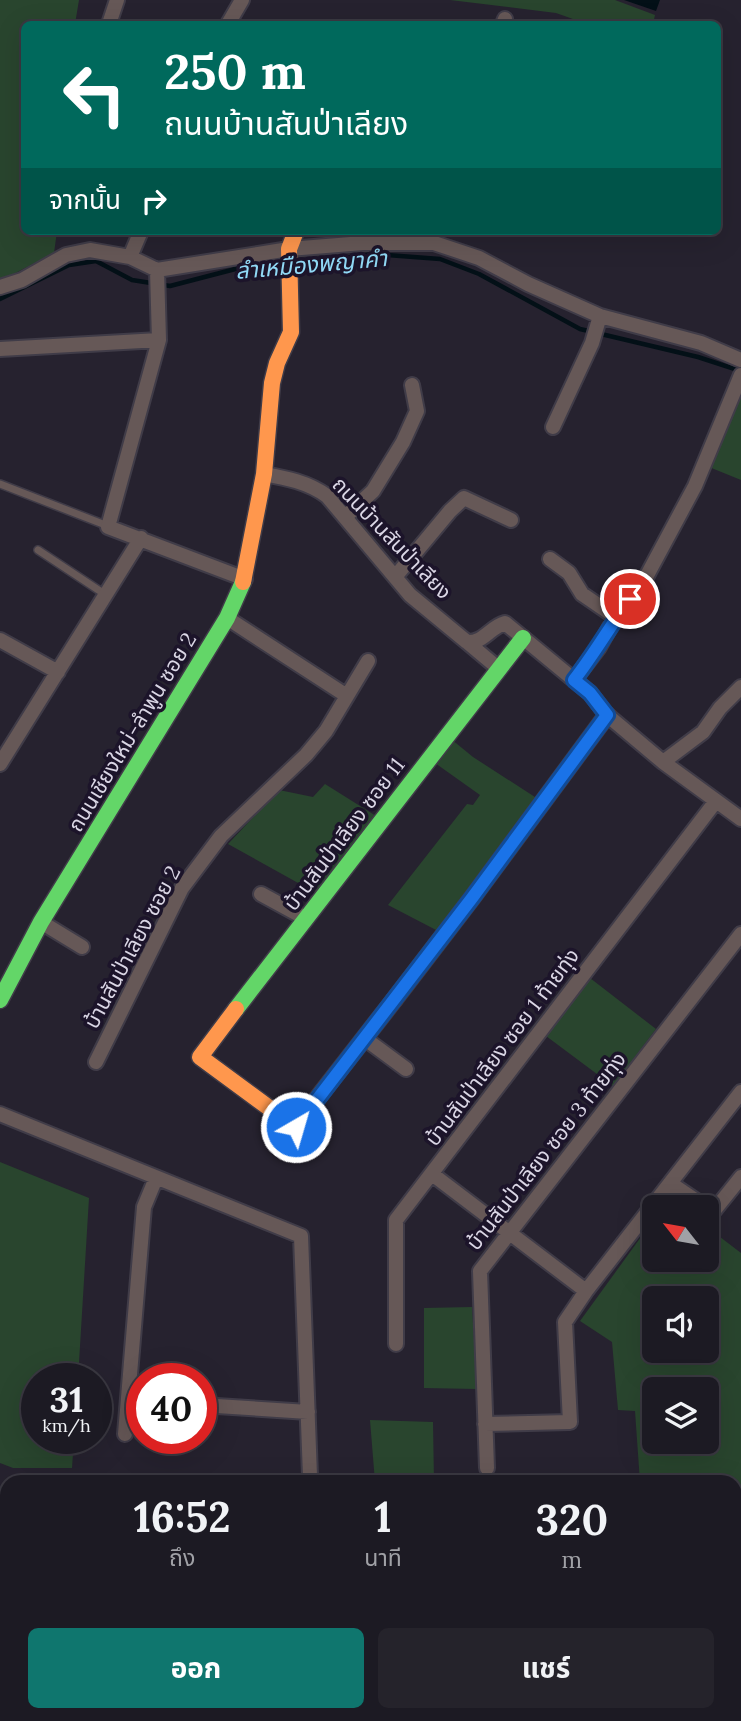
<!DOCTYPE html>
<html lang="th">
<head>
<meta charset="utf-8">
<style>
	:root { --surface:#1c1a23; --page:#25232b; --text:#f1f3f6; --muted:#a0a1a6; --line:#3a3841; --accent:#0f766e }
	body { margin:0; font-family:Lora,"Noto Sans Thai",serif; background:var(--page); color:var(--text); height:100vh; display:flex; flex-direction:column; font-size:26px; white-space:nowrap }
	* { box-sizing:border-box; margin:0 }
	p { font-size:23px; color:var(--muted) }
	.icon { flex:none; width:38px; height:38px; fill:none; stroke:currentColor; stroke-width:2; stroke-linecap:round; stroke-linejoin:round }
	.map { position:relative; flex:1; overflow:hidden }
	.details { position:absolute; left:0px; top:1475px; width:742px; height:247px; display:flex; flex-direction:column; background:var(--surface); border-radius:21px 21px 0 0; box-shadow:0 7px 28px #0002,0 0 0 2px var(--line) }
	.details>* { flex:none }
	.guide { position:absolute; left:21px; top:21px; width:700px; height:214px; border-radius:10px; box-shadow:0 7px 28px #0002,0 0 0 2px var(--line); background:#00695c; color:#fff; overflow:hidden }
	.needle { width:46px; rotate:301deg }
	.controls { position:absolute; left:642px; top:1195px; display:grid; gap:14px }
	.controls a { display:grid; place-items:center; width:77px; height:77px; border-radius:10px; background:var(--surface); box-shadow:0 7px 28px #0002,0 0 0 2px var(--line); font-size:35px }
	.speed { position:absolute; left:21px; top:1363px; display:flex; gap:14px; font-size:35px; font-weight:700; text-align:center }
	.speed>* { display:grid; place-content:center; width:91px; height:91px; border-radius:50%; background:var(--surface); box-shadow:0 7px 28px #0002,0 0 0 2px var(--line); line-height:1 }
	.speed small { font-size:18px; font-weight:400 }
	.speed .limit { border:10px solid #d22; background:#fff; color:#111 }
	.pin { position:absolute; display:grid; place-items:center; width:60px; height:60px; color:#fff; margin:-30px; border:4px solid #fff; border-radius:50%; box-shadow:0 2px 7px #0007 }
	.me { position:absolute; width:77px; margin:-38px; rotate:38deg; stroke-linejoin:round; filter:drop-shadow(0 0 5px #0008) }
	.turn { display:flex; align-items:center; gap:24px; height:147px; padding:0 28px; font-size:32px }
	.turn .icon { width:91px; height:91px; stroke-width:2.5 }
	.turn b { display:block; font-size:49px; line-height:60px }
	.then { display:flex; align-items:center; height:66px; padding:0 28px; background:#0003; gap:14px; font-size:26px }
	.eta { display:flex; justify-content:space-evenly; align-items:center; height:119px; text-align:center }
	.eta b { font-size:42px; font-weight:700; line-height:49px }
	.primary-button { display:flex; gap:14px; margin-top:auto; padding:14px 28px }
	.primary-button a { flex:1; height:80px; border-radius:10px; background:var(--accent); color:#fff; font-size:28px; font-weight:700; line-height:80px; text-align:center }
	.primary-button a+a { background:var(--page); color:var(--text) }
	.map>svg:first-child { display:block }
</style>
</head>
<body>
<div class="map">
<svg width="741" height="1721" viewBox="0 0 741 1721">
	<rect width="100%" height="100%" fill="#26222f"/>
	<path fill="#29452e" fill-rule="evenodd" d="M0,0H79L75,24H24V231H57L54,253L0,281Z
		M450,0H615L655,15L653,24H587L556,13Z
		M741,395V480L709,467Z
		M451,739L473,757L538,799L438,931L388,905L467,804L473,805L480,795L435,763Z
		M325,784L376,816L318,894L228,844L279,790L313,797Z
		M590,978L656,1029L613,1086L546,1036Z
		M0,1162L89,1198L78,1379H37V1438L74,1439L72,1468H13L0,1463Z
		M654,1219V1260H707V1227L741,1253V1493H735V1482H640L635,1411L618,1410L612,1342L580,1321ZM654,1298H707V1351H654ZM654,1390H707V1442H654Z
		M472,1307L477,1389L424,1388V1308Z
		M370,1420L433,1422L434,1482H375Z"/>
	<path fill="#031017" d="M624,0H660L656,11Z"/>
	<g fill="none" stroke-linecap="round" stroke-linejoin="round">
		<path stroke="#031017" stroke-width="4.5" d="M293,265L374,254L440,259L479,274L580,329L698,357L741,371
			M0,299L69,265L96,261L132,280L170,286L243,267L284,266"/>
		<g stroke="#403c48" stroke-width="10">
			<path id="lane" d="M0,484L108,526
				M38,550L106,595"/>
		</g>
		<g stroke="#403c48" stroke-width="18">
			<path id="street" d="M109,24L117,0
				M228,24L242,0
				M503,24L505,19
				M130,257L141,231
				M157,270L159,340L108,527L245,579
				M0,287L22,280L66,255L90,250L130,257L157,270L289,249L363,243H434L479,258L528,284L600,316L701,343L741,360
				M0,349L159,340
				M553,427L592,343L600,316
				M264,474C286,478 308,482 327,496L410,595L467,642C484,643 490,627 505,623L590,693L607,715L663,762L741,819
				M345,517L373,491L403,442L417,411L412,385
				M550,559L569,573L582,594L617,618
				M395,577L450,511L464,498L511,520
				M227,618L347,696
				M0,640L58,672
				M467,642L498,668
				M574,680L599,647L610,627L644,581L695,486L741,375
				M663,762L703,732L720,708L741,687
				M0,764L141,538
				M261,894L305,918
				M41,922L82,947
				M364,1038L406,1069
				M96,1062L182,888L221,836L306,755L326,731L368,661
				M0,1114L301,1236L310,1476
				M432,1174L586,1291
				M670,1183L707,1208
				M707,1208L713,1212L741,1177
				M396,1344V1220L716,801
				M201,1405L308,1412
				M485,1424L570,1422L565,1322L586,1291L741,1092
				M125,1434L144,1207L156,1178
				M487,1468L480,1271L741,934
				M735,1500H741
				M0,1618L3,1619L0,1635
				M0,1712L7,1713
				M721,1715L741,1716
				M91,1721V1715
				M172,1721L174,1715
				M305,1721L306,1715
				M389,1721V1715
				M472,1721V1715
				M519,1721V1715
				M611,1721V1715
				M687,1721L688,1715"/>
		</g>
		<g stroke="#403c48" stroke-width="19">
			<path id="fast" d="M0,1000L41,922L227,618L243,582
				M394,1000L472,898L607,715
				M236,1009L523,638"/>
		</g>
		<g stroke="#403c48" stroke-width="19">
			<path id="slow" d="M243,582L264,474L272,383L277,363L291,332L289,249L296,231
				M236,1009L200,1057L295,1127L394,1000"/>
		</g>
		<use href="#lane" stroke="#665857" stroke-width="7"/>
		<use href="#street" stroke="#665857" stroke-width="14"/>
		<use href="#fast" stroke="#63d668" stroke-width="16"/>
		<use href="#slow" stroke="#ff974d" stroke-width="16"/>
	</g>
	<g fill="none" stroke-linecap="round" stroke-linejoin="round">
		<g stroke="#114b97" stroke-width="18">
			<path id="route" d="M296,1127L472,898L607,715L590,693L574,680C595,653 610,626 630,599"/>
		</g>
		<use href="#route" stroke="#1a73e8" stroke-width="12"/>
	</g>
	<g text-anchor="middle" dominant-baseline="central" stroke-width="7" stroke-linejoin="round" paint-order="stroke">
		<g font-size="21" fill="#dad6e5" stroke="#1c142a">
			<text transform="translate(392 538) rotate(46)">ถนนบ้านสันป่าเลียง</text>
			<text transform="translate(132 732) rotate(-59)">ถนนเชียงใหม่-ลำพูน ซอย 2</text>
			<text transform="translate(344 834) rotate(-53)">บ้านสันป่าเลียง ซอย 11</text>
			<text transform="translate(132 947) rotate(-62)">บ้านสันป่าเลียง ซอย 2</text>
			<text transform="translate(502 1047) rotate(-53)">บ้านสันป่าเลียง ซอย 1 ท้ายทุ่ง</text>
			<text transform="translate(546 1151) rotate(-52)">บ้านสันป่าเลียง ซอย 3 ท้ายทุ่ง</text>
		</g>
		<g font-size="23" font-style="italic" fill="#91d9f6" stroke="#1c142a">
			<text transform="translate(311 264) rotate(-5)">ลำเหมืองพญาคำ</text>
		</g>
	</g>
</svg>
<div class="controls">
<a><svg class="needle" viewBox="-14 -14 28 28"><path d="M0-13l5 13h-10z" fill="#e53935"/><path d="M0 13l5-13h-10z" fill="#a0a1a6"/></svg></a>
<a><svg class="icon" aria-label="sound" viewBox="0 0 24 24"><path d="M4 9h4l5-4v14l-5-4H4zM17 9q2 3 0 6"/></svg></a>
<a><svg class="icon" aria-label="layers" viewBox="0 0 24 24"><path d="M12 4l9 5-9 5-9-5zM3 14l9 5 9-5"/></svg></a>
</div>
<div class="speed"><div>31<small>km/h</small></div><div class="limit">40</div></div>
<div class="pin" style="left:630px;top:599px;background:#d93025"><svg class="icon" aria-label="arrive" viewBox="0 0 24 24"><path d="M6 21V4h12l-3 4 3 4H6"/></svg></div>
<svg class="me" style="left:296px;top:1127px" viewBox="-20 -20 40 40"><circle r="17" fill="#1a73e8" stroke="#fff" stroke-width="3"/><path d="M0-11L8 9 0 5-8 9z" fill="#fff"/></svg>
<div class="guide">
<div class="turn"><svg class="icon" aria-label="left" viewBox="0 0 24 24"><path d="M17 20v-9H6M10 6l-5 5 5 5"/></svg><div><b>250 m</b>ถนนบ้านสันป่าเลียง</div></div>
<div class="then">จากนั้น<svg class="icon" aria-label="right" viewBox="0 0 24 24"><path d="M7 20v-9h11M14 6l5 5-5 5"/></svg></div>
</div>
<section class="details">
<div class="eta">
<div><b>16:52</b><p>ถึง</p></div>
<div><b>1</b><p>นาที</p></div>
<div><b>320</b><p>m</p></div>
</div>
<div class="primary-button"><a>ออก</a><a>แชร์</a></div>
</section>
</div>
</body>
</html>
